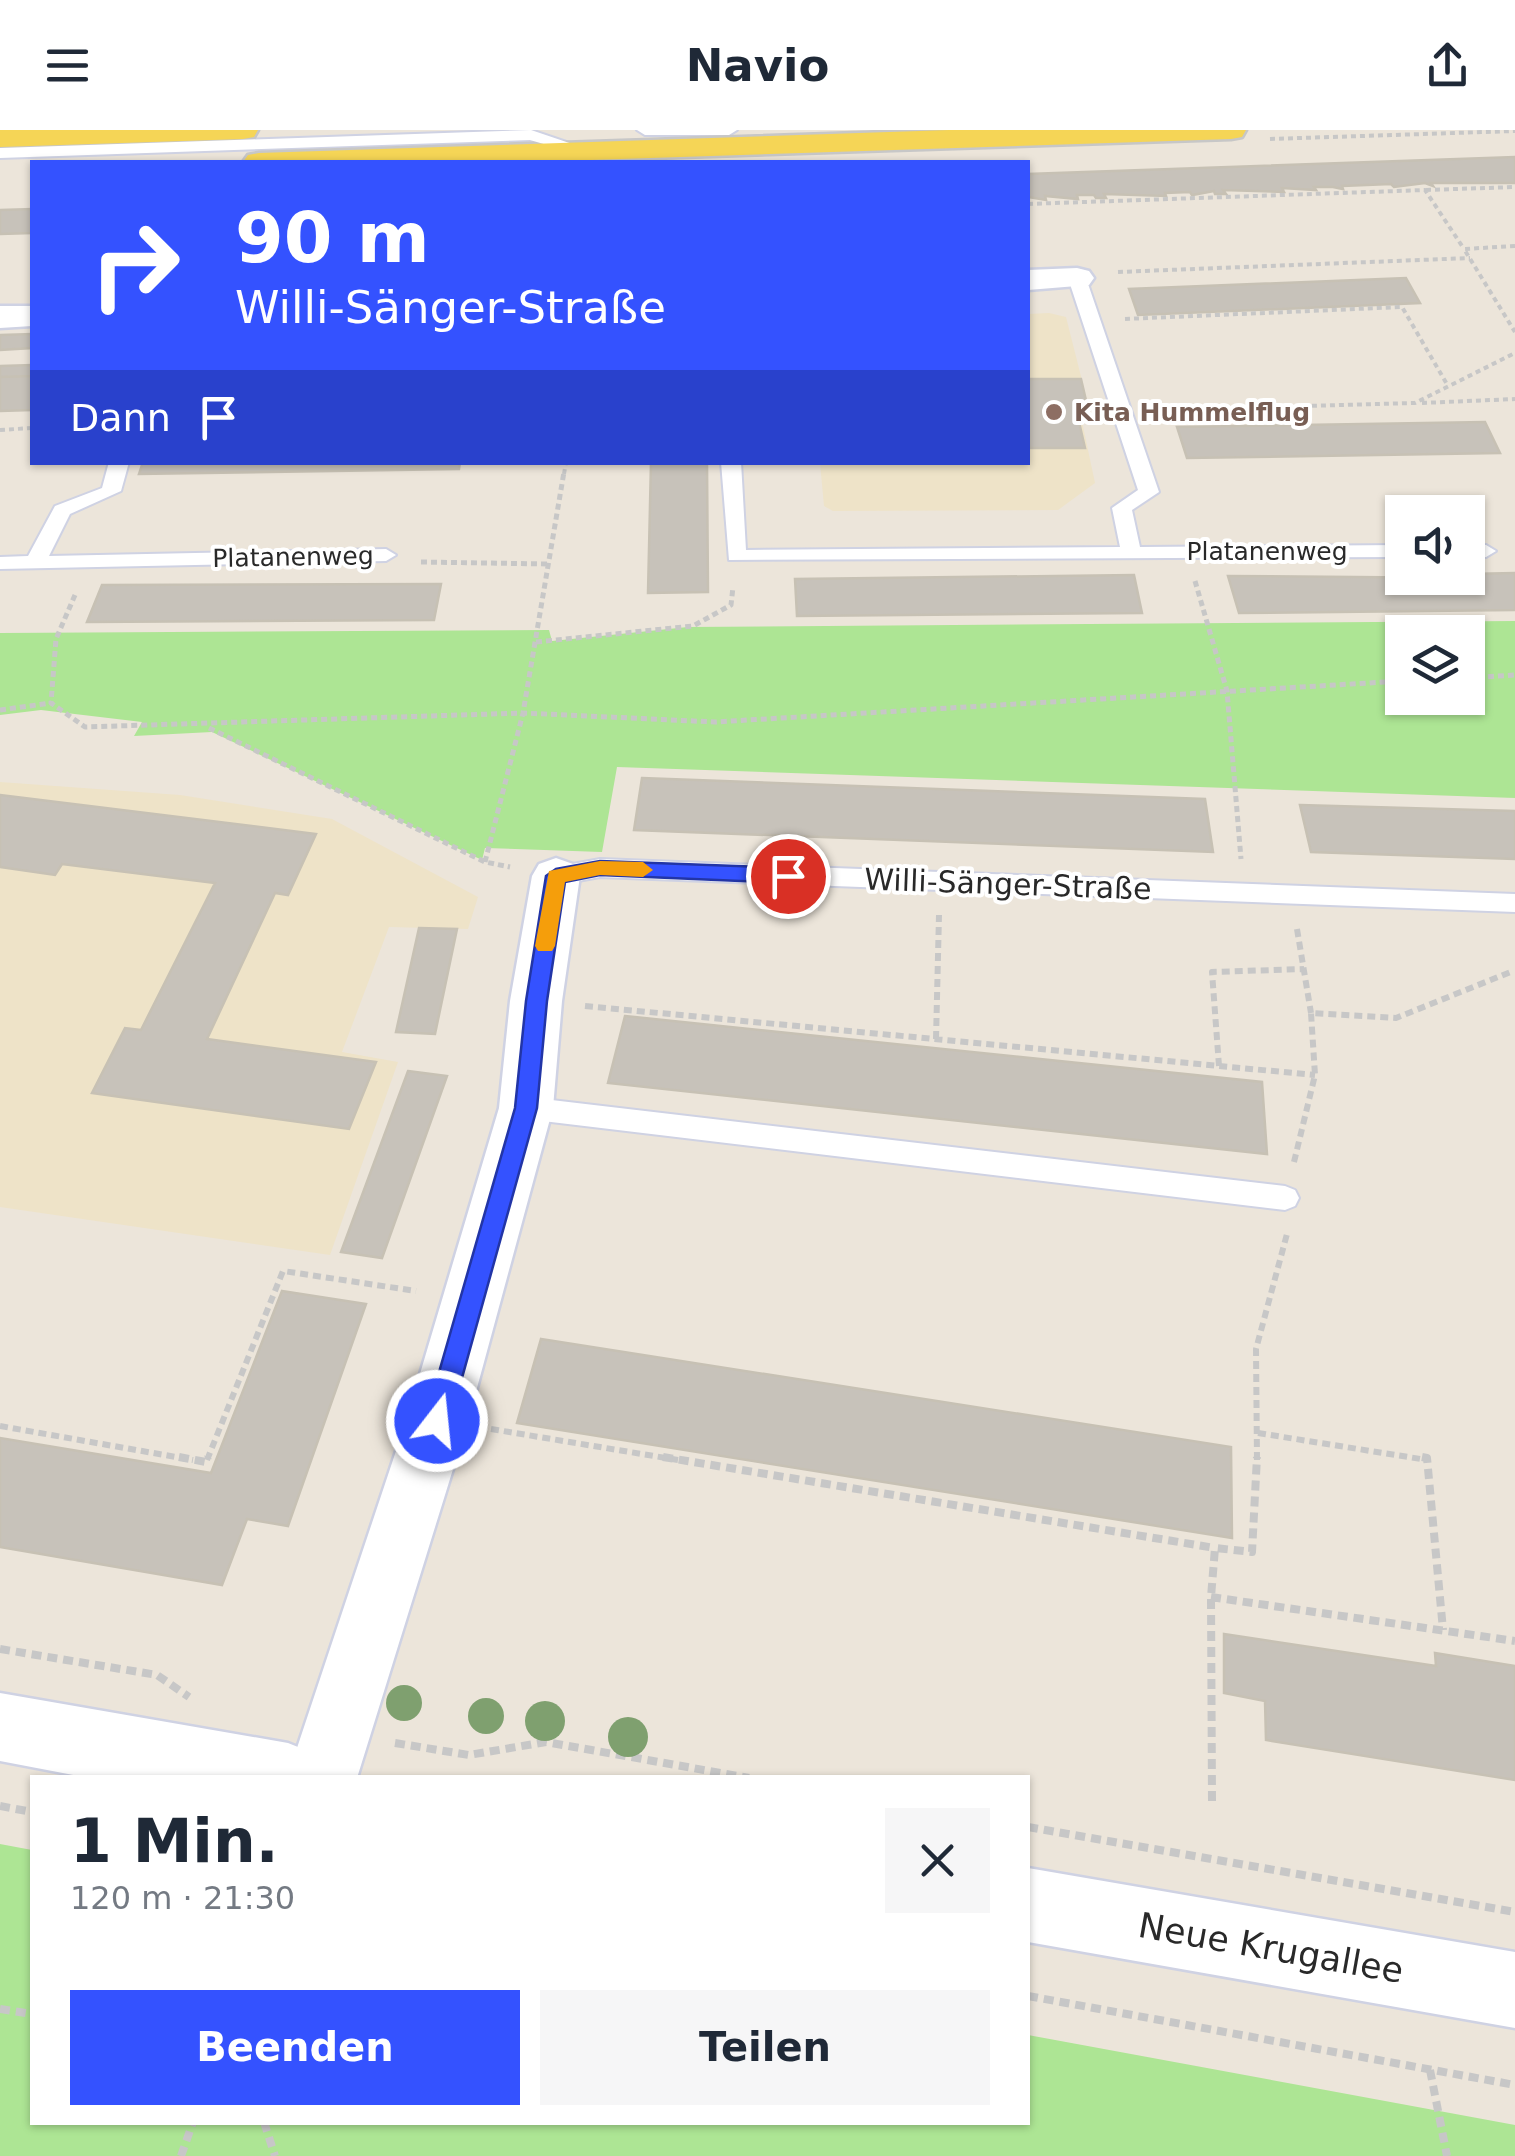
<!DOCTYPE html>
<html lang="de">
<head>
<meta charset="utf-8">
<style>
	:root { --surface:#fff; --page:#f6f6f7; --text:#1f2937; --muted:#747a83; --accent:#3452ff }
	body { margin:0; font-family:"DejaVu Sans",sans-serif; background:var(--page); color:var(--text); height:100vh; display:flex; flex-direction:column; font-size:38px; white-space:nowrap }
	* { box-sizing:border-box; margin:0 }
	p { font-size:32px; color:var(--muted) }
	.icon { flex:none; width:55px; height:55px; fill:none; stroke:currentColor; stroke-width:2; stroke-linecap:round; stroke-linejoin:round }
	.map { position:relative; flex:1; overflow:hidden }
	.sheet { position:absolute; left:30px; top:1645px; width:1000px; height:350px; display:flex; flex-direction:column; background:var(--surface); border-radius:0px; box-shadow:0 2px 8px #0004 }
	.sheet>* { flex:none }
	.guide { position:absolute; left:30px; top:30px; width:1000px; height:305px; border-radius:0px; box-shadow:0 2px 8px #0004; background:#3452ff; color:#fff; overflow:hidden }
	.fabs { position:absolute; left:1385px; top:365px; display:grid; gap:20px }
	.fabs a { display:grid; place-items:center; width:100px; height:100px; border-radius:0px; background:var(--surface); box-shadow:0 2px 8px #0004; font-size:50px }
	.pin { position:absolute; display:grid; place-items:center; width:85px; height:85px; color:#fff; margin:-42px; border:5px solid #fff; border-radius:50%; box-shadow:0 2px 10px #0007 }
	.me { position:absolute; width:110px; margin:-55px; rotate:16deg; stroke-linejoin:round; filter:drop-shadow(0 0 8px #0008) }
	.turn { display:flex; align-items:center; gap:35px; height:210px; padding:0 40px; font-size:45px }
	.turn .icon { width:130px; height:130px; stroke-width:2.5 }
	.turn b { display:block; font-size:70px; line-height:85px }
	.then { display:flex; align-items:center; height:95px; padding:0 40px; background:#0003; gap:20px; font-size:38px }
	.round { display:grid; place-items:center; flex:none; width:105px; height:105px; border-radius:0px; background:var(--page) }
	.overview { display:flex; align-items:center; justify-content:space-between; height:170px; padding:0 40px }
	h1 { font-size:60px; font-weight:700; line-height:75px }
	.primary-button { display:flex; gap:20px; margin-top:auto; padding:20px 40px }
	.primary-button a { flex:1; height:115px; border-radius:0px; background:var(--accent); color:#fff; font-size:40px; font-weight:700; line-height:115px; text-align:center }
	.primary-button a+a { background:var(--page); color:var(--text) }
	header { display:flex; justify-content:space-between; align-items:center; height:130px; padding:0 40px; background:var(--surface); font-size:45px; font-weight:700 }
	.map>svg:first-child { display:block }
</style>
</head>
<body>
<header><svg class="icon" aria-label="menu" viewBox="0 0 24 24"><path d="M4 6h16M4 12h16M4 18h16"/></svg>Navio<svg class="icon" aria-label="share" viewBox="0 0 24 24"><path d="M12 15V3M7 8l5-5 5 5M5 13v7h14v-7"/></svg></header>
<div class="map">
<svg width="1515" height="2026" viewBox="0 0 1515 2026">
	<rect width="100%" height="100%" fill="#ece5da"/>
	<path fill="#eee3c8" d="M1049,183L1066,187L1090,282H1080L1095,353L1058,380L833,381L824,376L820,333L1028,332V184Z
		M0,652L180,665L332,689L478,767L468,799L389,797L342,922L398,932L330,1125L0,1077Z"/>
	<path fill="#ade594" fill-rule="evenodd" d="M1515,491V668L617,637L602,722L485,718L482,730L212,602L134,606L142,592L41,580L0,585V503L549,500L552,511L688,497ZM1402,502H1468V568H1402Z
		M0,1714L32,1720V1992H1028V1905L1515,1995V2026H0Z"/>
	<path fill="#c7c2ba" stroke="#c7c1b4" stroke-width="2.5" d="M1515,27V53H1431L1433,56L1425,53L1394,57L1391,54L1342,56L1343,59L1333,57H1314L1316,60L1282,58L1284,62L1223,60L1226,64H1215L1214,61L1192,65L1190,62L1165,63L1166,66L1104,64L1106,68H1096L1094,65H1077L1078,69L1045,66L1046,70L1028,67V44Z
		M32,79V103L0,104V80Z
		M1406,148L1420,173L1138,185L1129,159Z
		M32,204V218L0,220V205Z
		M32,235V246L0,247V236Z
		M32,246V280L0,281V247Z
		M1028,249H1081L1088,279H1076L1085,318H1029Z
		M1485,292L1500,323L1187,328L1177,297Z
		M143,332H460L459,339L139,344Z
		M651,332H707L708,462L648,463Z
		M1515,443V480L1239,483L1228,446L1468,448V444Z
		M1134,445L1142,483L797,486L795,449Z
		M441,454L434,490L87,492L102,455Z
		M642,648L1205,669L1213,722L634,700Z
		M0,665L316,704L288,765L275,763L207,909L376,932L349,999L92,963L125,898L141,900L215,753L62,734L55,745L0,737Z
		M1300,675L1515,681V729L1311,722Z
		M419,798L457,799L435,904L396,902Z
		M625,886L1262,952L1267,1024L608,953Z
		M408,941L447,946L382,1128L341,1122Z
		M282,1161L366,1174L288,1396L247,1389L222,1455L0,1417V1308L211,1343Z
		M541,1209L1231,1317L1232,1408L517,1293Z
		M1224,1504L1436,1536L1435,1523L1515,1536V1650L1266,1610L1265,1571L1224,1563Z"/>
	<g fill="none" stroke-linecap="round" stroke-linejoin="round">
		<g stroke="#cfd2e3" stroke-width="4">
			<path id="lane" d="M531,0L596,22L588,27L530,10L0,28V18Z
				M637,0H737L729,5H645Z
				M1077,143L1086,148L1159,362L1132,380L1140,417L1402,415V427L729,430L721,332H741L746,420L1120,417L1112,378L1138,360L1068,148Z
				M109,332H129L121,361L70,384L49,426L386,419L396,425L386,431L0,439V427L28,426L55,376L102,358Z
				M1468,415H1486L1496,421L1486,427H1468Z
				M600,729L1515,764V782L600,747L556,755L544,746L556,737Z
				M526,967L1285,1056L1295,1060L1299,1068L1295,1076L1285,1080L526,989L516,986L512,978L516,970Z"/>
		</g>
		<g stroke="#cfd2e3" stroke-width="5">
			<path id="street" d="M1077,138L1089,141L1094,148L1089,155L1028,160V140Z
				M0,176H32V196L0,198Z
				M556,728L573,734L580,746L562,871L553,978L468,1291L357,1648H287L406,1291L499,978L510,871L532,746L539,734Z"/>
		</g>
		<g stroke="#cfd2e3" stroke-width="5">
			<path id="secondary" d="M0,1563L288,1613L313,1623L323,1648H89L0,1631Z
				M1028,1738L1515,1822V1898L1028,1812Z"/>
		</g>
		<g stroke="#c7c7c7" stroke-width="5">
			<path id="primary" d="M0,0H258L254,7L243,9L0,17Z
				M949,0H1246L1242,7L1231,9L529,32H243L248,25L259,23Z"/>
		</g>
		<path stroke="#c7c7c7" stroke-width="4" stroke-dasharray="5 4" stroke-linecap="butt" d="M1270,9L1515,1
			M1426,60L1515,57
			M1028,74L1425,60L1464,119
			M1515,116L1464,119L1515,202
			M1118,142L1470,128
			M1125,189L1402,177L1448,256
			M1422,273L1515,269
			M1159,280L1415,273L1515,223
			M0,300L32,298
			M564,344L566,332"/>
		<path stroke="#c7c7c7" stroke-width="5" stroke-dasharray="6 4" stroke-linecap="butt" d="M421,432L549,434
			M1195,451L1227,561L1241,729
			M75,465L56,509L51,573L85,597L523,583L715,592L1402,551
			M536,512L693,496L731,475L733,457
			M1468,548L1515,545
			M0,580L51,573
			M209,598L485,732L510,737
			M485,732L523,583L564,342"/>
		<path stroke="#c7c7c7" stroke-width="6" stroke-dasharray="8 5" stroke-linecap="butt" d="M1297,799L1311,883
			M585,876L1315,945
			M936,909L939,785
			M1219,936L1212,842L1304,839
			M1294,1032L1315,945L1311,883L1396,888L1513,841
			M0,1296L193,1330
			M491,1299L678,1330
			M1258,1303L1427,1330
			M207,1330L283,1141L416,1161
			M1257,1330L1256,1219L1287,1104"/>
		<path stroke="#c7c7c7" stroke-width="8" stroke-dasharray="10 6" stroke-linecap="butt" d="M179,1327L206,1332L208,1327
			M663,1327L1215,1418
			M1422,1327L1427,1328L1443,1500
			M1211,1467L1515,1511
			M0,1519L157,1545L189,1567
			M395,1613L469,1625L546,1612L749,1648
			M1212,1671L1211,1467L1215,1418L1252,1422L1257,1327
			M0,1676L32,1682
			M1028,1697L1515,1782
			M1028,1866L1515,1955
			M0,1879L32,1884
			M1430,1940L1447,2026
			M264,1992L275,2026
			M181,2026L193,1992"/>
		<use href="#lane" fill="#fff" fill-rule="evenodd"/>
		<use href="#street" fill="#fff" fill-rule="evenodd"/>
		<use href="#secondary" fill="#fff" fill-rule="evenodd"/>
		<use href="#primary" fill="#f5d556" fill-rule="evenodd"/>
	</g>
	<g fill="#7fa06f">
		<circle cx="404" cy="1573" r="18"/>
		<circle cx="486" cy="1586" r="18"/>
		<circle cx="545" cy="1591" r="20"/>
		<circle cx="628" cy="1607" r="20"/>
	</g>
	<path fill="#3452ff" stroke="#2235a6" stroke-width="2.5" d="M600,731L788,738L798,746L788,753L600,745L565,752L547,871L537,978L450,1291L446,1299L437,1302L428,1299L425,1291L515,978L526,871L546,746L556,739Z"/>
	<path fill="#f59e0b" d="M600,731L643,732L653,740L643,747L600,745L565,752L555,816L552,821H538L535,816L549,741Z"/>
	<circle fill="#8d6e63" stroke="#fff" stroke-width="4" cx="1054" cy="282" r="10"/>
	<g text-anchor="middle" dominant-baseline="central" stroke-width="8" stroke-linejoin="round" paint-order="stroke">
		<g font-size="25" font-weight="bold" fill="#785e54" stroke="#fff" text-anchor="start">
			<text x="1074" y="282">Kita Hummelflug</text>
		</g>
		<g font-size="25" fill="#292929" stroke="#fff">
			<text x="1267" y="421">Platanenweg</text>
			<text transform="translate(293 427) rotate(-1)">Platanenweg</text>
		</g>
		<g font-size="30" fill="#292929" stroke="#fff">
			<text transform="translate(1008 754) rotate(2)">Willi-Sänger-Straße</text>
		</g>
		<g font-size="35" fill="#292929" stroke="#fff">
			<text transform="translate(1271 1818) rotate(10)">Neue Krugallee</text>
		</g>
	</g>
</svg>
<div class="fabs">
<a><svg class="icon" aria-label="sound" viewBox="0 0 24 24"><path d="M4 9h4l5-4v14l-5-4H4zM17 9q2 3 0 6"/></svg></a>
<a><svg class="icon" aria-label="layers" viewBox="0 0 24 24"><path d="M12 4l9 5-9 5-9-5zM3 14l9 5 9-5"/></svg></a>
</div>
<div class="pin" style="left:788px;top:746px;background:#d93025"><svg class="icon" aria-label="arrive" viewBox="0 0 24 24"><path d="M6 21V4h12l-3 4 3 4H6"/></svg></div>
<svg class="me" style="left:437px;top:1291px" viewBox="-20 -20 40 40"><circle r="17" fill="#3452ff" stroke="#fff" stroke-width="3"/><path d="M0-11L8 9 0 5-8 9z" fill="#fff"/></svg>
<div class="guide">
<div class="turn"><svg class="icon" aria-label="right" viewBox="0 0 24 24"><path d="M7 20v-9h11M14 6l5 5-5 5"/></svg><div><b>90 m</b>Willi-Sänger-Straße</div></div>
<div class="then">Dann<svg class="icon" aria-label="arrive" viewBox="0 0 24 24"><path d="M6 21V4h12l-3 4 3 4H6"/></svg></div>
</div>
<section class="sheet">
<div class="overview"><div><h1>1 Min.</h1><p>120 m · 21:30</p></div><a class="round"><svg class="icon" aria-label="close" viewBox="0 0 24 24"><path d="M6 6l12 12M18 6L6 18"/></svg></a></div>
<div class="primary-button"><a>Beenden</a><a>Teilen</a></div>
</section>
</div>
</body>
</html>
